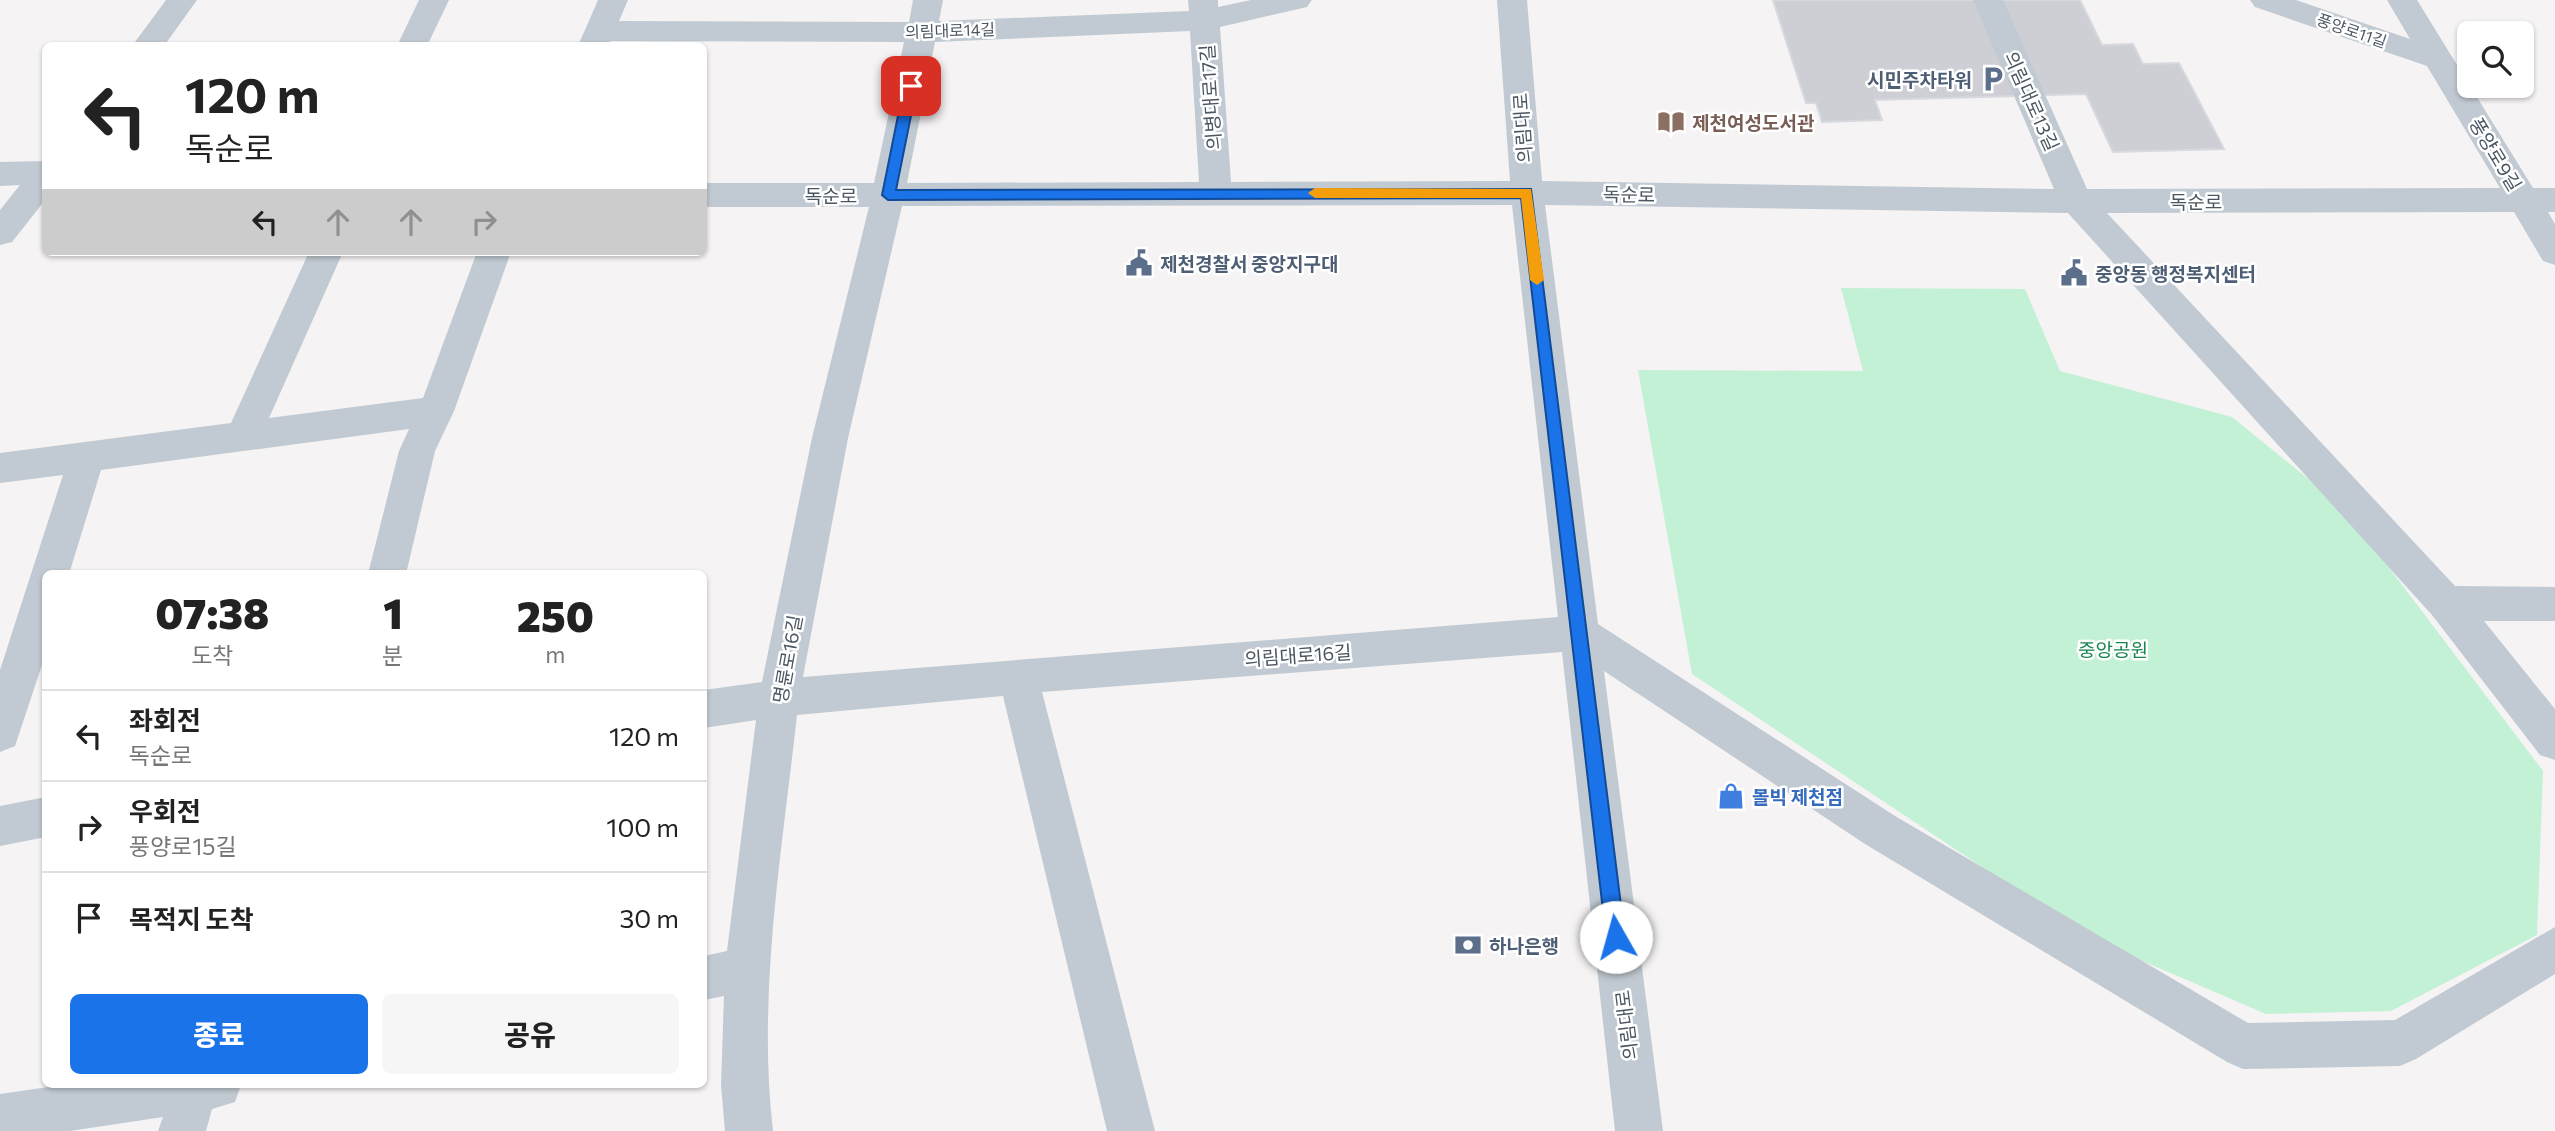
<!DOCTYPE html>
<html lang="ko">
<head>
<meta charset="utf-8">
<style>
	:root { --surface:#fff; --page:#f6f6f6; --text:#222; --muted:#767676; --line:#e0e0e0; --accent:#1a73e8 }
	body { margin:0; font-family:Commissioner,"Noto Sans KR",sans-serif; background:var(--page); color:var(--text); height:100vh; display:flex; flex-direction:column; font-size:26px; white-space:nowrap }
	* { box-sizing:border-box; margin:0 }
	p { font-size:23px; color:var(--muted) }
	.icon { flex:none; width:38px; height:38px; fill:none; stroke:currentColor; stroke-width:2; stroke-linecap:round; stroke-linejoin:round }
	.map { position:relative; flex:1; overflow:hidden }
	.panel { position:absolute; left:42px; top:570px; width:665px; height:518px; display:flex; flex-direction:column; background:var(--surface); border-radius:10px; box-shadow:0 2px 5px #0004 }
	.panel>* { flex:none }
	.guide { position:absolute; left:42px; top:42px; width:665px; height:214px; border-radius:10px; box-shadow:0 2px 5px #0004; background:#fff; color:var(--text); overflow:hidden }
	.fabs { position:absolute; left:2457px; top:21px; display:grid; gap:14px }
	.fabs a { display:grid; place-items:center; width:77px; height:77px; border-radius:10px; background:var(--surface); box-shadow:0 2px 5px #0004; font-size:35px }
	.pin { position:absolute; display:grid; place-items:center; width:60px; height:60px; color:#fff; margin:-30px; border-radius:14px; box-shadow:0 4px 10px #0006 }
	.me { position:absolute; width:77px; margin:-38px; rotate:353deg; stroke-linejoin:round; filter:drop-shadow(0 0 5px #0008) }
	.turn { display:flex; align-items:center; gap:24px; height:147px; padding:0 28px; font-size:32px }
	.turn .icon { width:91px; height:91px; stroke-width:2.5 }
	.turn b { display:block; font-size:49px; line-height:60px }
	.lanes { display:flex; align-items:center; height:66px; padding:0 28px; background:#0003; justify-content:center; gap:35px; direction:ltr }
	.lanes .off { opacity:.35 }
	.eta { display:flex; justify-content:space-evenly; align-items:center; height:119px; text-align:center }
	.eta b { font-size:42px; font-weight:800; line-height:49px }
	.cta { display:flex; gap:14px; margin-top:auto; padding:14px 28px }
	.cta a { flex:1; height:80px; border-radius:10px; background:var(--accent); color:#fff; font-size:28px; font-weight:800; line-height:80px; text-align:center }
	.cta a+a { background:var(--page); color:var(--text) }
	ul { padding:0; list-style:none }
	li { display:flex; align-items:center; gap:21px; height:91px; padding:0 28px; border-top:2px solid var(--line) }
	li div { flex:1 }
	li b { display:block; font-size:26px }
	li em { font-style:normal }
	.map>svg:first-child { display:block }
</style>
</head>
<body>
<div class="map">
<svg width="2555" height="1131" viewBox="0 0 2555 1131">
	<rect width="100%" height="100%" fill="#f5f3f3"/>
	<path fill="#c3f1d5" d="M1841,288L2025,289L2060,371L2232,417L2343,507L2543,771L2537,935L2391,1011L2266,1014L2089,938L1692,674L1638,370L1863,371Z"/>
	<path fill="#cdcfd5" stroke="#d7d9de" stroke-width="2" d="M1773,0H2080L2102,45L2133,44L2143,64L2179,63L2224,149L2113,152L2086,94L1875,100L1882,120L1822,122L1816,103H1806Z"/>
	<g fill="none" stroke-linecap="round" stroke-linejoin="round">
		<path fill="#c1cad2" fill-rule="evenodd" d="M166,0H197L164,46H132Z
			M419,0H449L427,46H397Z
			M598,0H628L619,21L909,22L913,0H943L939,21L1189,11L1188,0H1218V7L1251,0H1312L1307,7L1220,27L1231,182L1510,181L1497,0H1527L1542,181L2054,189L1973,0H2003L2087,189L2500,188L2427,66L2255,7L2250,0H2296L2410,39L2387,0H2417L2533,188H2555V212H2548L2555,224V265L2543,261L2514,212L2107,213L2455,586L2555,587V621H2484L2555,709V760L2540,755L2432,615L2068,213L1545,205L1598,624L1895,816L2248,1023L2395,1020L2555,927V974L2416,1059L2400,1066L2243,1069L2227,1062L1865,844L1604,671L1663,1131H1615L1562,652L1042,692L1155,1131H1107L1003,696L797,715C782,852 757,993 773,1131H725L721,1085L724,996L704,1000V956L727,951L756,720L704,728V690L762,682L812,438L869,207H704V183H874L904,42L610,41L608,46H578ZM1190,31L1199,182L907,183L935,42ZM1512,205L1558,617L803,677L848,438L902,206Z
			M46,161V199L12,242L0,245V210L20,185L0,186V162Z
			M309,252H343L269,418L423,398L477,252H511L454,411L435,451L406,574H368L399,451L409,429L101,470L69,574H46V653L15,746L0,752V670L63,475L0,483V453L231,423Z
			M46,797V837L0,846V806Z
			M62,1085H241L235,1102L212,1109L206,1131H158L163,1117L70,1131H0V1094Z"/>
	</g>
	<path fill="#1a73e8" stroke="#114b97" stroke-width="2" d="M911,82L917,86L896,190L1531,189L1625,937L1622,944L1616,947L1609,944L1606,937L1521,198L888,200L882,195L904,86Z"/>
	<path fill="#f59e0b" d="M1315,188L1531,189L1544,280L1537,285L1530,280L1521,198H1315L1308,193Z"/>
	<defs>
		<g id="parking-bare" transform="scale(2.1)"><path d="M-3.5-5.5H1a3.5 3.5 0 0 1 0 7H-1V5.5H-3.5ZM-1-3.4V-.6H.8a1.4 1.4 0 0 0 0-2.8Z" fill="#5c6f8a" stroke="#fff" stroke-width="2.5" paint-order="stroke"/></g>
		<g id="library-bare" transform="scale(2.1)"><path d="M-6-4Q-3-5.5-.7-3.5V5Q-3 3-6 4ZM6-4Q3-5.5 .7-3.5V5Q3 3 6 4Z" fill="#8d6e63" stroke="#fff" stroke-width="2.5" paint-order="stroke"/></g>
		<g id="civic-bare" transform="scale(2.1)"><path d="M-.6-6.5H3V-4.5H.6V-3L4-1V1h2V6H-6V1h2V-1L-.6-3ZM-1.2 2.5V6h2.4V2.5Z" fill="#5c6f8a" stroke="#fff" stroke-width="2.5" paint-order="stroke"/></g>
		<g id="shop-bare" transform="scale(2.1)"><path d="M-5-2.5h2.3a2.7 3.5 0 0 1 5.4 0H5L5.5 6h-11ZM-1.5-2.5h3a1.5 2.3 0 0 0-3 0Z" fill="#3f7fe0" stroke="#fff" stroke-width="2.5" paint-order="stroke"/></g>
		<g id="bank-bare" transform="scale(2.1)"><path d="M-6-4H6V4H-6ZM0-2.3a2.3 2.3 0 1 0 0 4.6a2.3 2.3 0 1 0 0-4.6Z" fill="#5c6f8a" stroke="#fff" stroke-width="2.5" paint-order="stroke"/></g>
	</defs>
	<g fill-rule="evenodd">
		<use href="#parking-bare" x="1993" y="79"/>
		<use href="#library-bare" x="1671" y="122"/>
		<use href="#civic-bare" x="1139" y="263"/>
		<use href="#civic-bare" x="2074" y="273"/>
		<use href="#shop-bare" x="1731" y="796"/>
		<use href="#bank-bare" x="1468" y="945"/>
	</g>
	<g text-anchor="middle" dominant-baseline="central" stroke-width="5" stroke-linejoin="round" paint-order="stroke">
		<g font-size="16" fill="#4a5661" stroke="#fff">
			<text transform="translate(950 30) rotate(-2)">의림대로14길</text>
			<text transform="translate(2352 30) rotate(19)">풍양로11길</text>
		</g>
		<g font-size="19" font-weight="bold" fill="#4e5e75" stroke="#fff" text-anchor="start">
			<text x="1972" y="79" text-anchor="end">시민주차타워</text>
			<text x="1160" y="263">제천경찰서 중앙지구대</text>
			<text x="2095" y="273">중앙동 행정복지센터</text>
			<text x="1489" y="945">하나은행</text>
		</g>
		<g font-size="19" fill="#4a5661" stroke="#fff">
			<text transform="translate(1210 97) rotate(-94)">의병대로17길</text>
			<text transform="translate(2032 101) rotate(66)">의림대로13길</text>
			<text transform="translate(1522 128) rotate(-94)">의림대로</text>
			<text transform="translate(2496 154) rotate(59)">풍양로9길</text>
			<text transform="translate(1629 194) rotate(1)">독순로</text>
			<text x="831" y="195">독순로</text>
			<text x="2196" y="201">독순로</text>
			<text transform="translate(1298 655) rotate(-4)">의림대로16길</text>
			<text transform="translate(787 659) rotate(-80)">명륜로16길</text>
			<text transform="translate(1626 1025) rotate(-97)">의림대로</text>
		</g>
		<g font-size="19" font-weight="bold" fill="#785e54" stroke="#fff" text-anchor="start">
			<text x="1692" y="122">제천여성도서관</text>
		</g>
		<g font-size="19" fill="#17864f" stroke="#fff">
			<text x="2113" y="649">중앙공원</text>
		</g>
		<g font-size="19" font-weight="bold" fill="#366cbe" stroke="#fff" text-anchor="start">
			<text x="1752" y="796">볼빅 제천점</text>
		</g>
	</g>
</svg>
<div class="fabs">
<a><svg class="icon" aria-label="search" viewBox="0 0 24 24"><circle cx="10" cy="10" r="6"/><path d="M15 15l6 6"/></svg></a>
</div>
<div class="pin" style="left:911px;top:86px;background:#d93025"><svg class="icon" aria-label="arrive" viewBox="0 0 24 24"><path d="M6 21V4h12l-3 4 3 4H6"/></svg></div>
<svg class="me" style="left:1616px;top:937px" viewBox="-20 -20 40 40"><circle r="19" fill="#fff"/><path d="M0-13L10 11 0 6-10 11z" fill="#1a73e8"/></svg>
<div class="guide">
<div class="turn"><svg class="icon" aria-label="left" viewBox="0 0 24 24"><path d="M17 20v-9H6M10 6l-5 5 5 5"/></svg><div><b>120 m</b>독순로</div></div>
<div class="lanes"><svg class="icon" aria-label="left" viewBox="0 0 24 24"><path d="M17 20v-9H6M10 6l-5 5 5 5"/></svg><svg class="icon off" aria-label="ahead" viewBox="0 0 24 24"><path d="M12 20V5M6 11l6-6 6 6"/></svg><svg class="icon off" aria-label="ahead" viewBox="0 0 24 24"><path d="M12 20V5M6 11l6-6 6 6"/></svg><svg class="icon off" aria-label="right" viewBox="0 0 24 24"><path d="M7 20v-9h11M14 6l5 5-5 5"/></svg></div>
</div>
<section class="panel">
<div class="eta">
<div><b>07:38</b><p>도착</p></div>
<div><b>1</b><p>분</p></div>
<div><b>250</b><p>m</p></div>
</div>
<ul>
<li><svg class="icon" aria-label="left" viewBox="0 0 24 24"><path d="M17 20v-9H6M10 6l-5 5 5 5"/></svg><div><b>좌회전</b><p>독순로</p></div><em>120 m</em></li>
<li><svg class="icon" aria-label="right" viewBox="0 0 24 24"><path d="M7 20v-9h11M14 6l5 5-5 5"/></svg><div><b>우회전</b><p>풍양로15길</p></div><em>100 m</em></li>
<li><svg class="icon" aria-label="arrive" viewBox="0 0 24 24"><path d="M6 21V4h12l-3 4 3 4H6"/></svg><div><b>목적지 도착</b></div><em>30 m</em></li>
</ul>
<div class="cta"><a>종료</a><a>공유</a></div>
</section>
</div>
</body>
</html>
